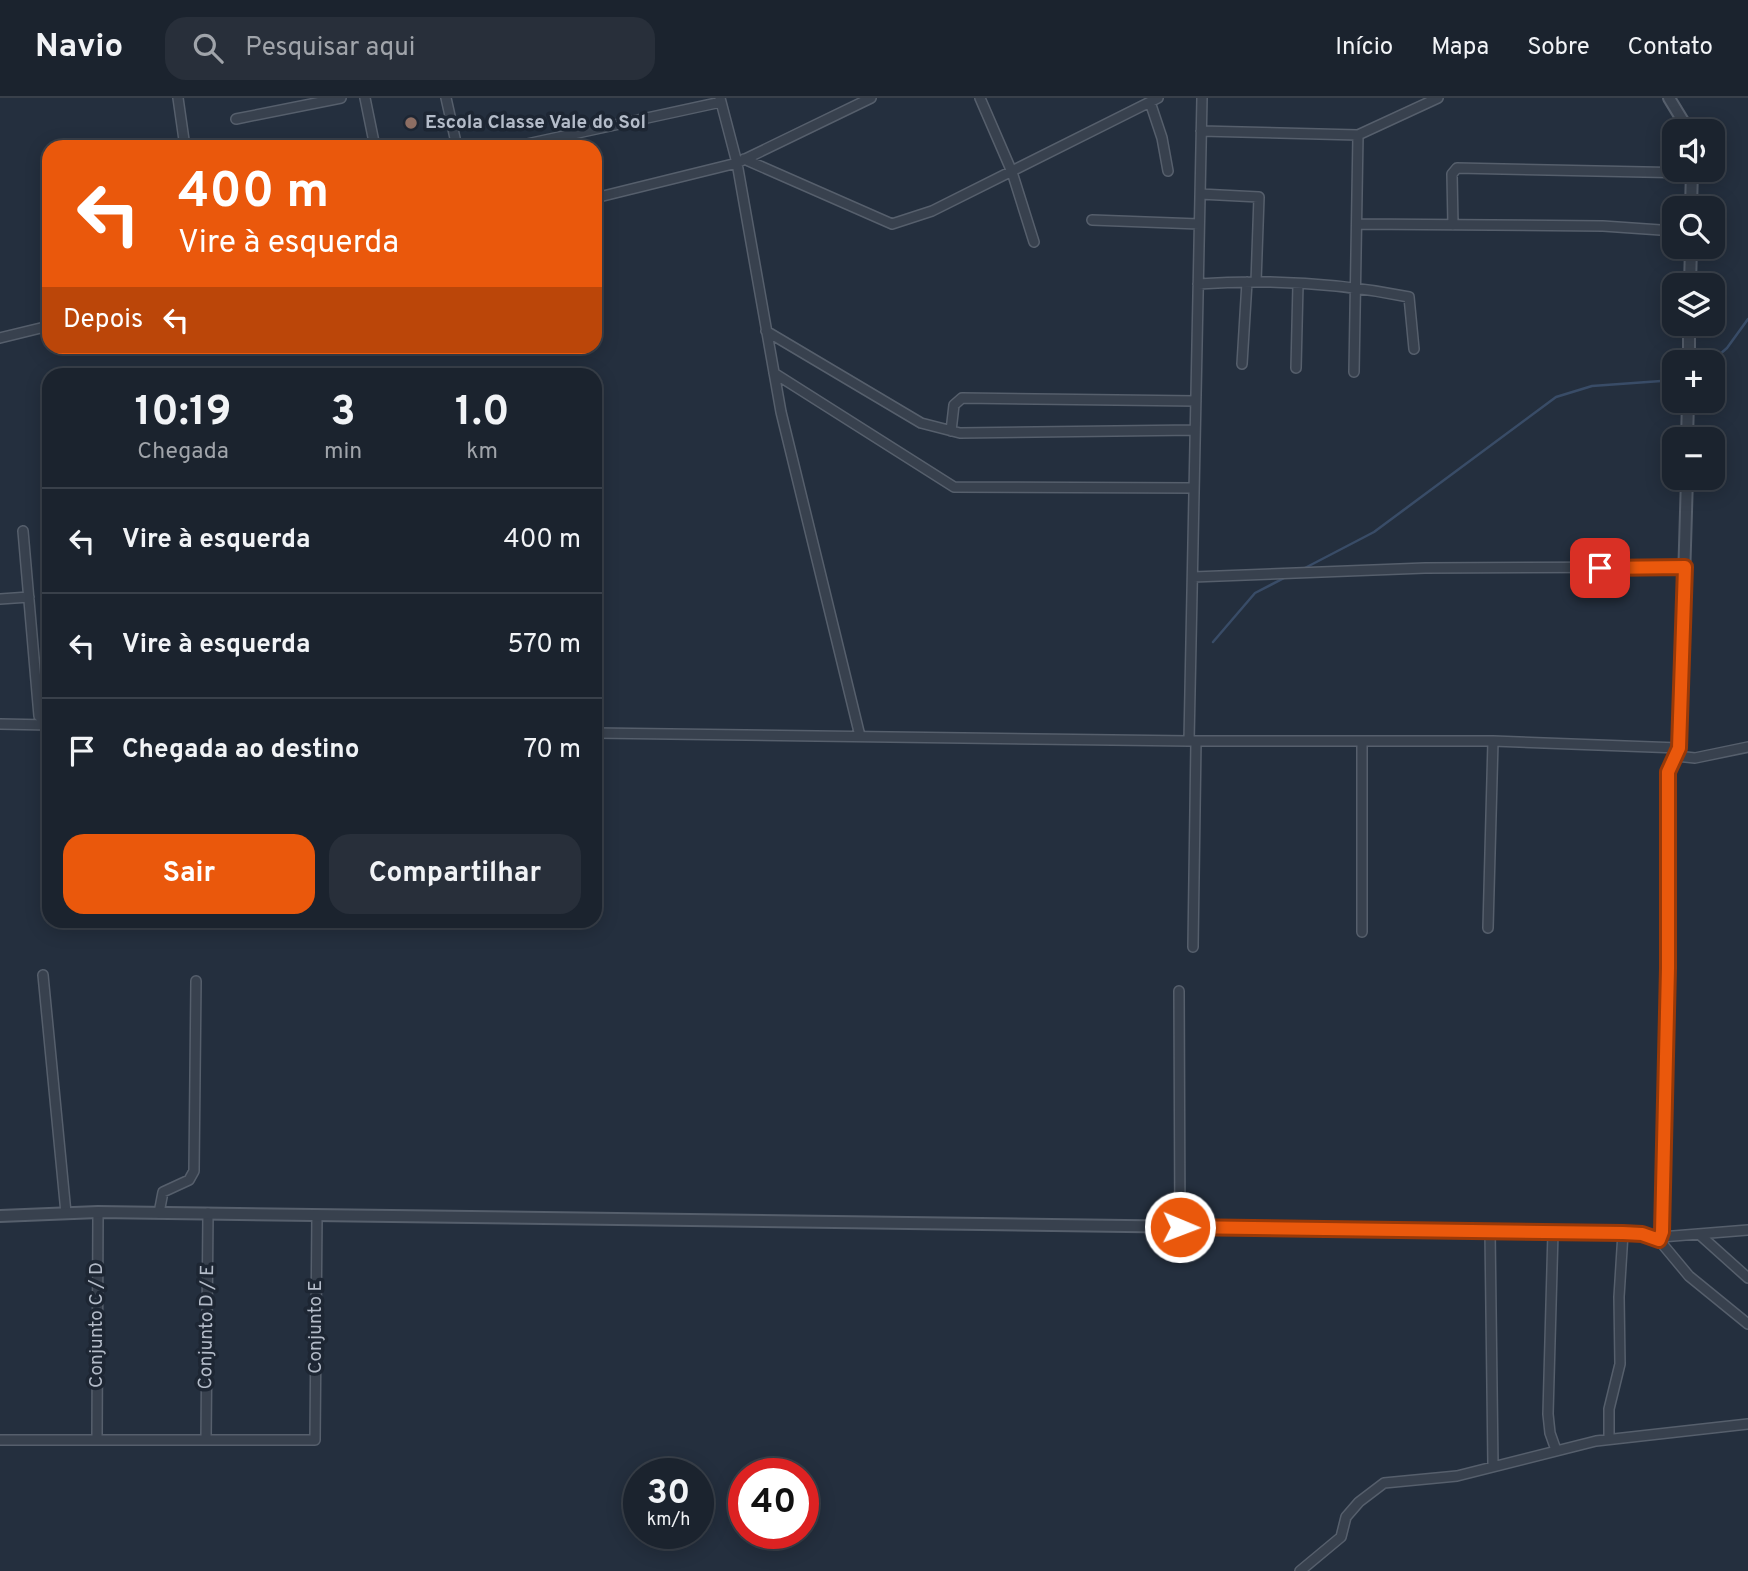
<!DOCTYPE html>
<html lang="pt">
<head>
<meta charset="utf-8">
<style>
	:root { --surface:#1b232e; --page:#282f3a; --text:#f1f3f6; --muted:#a0a4aa; --line:#39404a; --accent:#ea580c }
	body { margin:0; font-family:Overpass,sans-serif; background:var(--page); color:var(--text); height:100vh; display:flex; flex-direction:column; font-size:26px; white-space:nowrap }
	* { box-sizing:border-box; margin:0 }
	p { font-size:23px; color:var(--muted) }
	.icon { flex:none; width:38px; height:38px; fill:none; stroke:currentColor; stroke-width:2; stroke-linecap:round; stroke-linejoin:round }
	.map { position:relative; flex:1; overflow:hidden }
	.sheet { position:absolute; left:42px; top:270px; width:560px; height:560px; display:flex; flex-direction:column; background:var(--surface); border-radius:21px; box-shadow:0 4px 18px #0003,0 0 0 2px var(--line) }
	.sheet>* { flex:none }
	.top-card { position:absolute; left:42px; top:42px; width:560px; height:214px; border-radius:21px; box-shadow:0 4px 18px #0003,0 0 0 2px var(--line); background:#ea580c; color:#fff; overflow:hidden }
	.tools { position:absolute; left:1662px; top:21px; display:grid; gap:14px }
	.tools a { display:grid; place-items:center; width:63px; height:63px; border-radius:14px; background:var(--surface); box-shadow:0 4px 18px #0003,0 0 0 2px var(--line); font-size:35px }
	.speed { position:absolute; left:623px; top:1360px; display:flex; gap:14px; font-size:35px; font-weight:700; text-align:center }
	.speed>* { display:grid; place-content:center; width:91px; height:91px; border-radius:50%; background:var(--surface); box-shadow:0 4px 18px #0003,0 0 0 2px var(--line); line-height:1 }
	.speed small { font-size:18px; font-weight:400 }
	.speed .limit { border:10px solid #d22; background:#fff; color:#111 }
	.pin { position:absolute; display:grid; place-items:center; width:60px; height:60px; color:#fff; margin:-30px; border-radius:14px; box-shadow:0 4px 10px #0006 }
	.me { position:absolute; width:77px; margin:-38px; rotate:91deg; stroke-linejoin:round; filter:drop-shadow(0 0 5px #0008) }
	.turn { display:flex; align-items:center; gap:24px; height:147px; padding:0 21px; font-size:32px }
	.turn .icon { width:91px; height:91px; stroke-width:2.5 }
	.turn b { display:block; font-size:49px; line-height:60px }
	.then { display:flex; align-items:center; height:66px; padding:0 21px; background:#0003; gap:14px; font-size:26px }
	.eta { display:flex; justify-content:space-evenly; align-items:center; height:119px; text-align:center }
	.eta b { font-size:42px; font-weight:700; line-height:49px }
	.primary-button { display:flex; gap:14px; margin-top:auto; padding:14px 21px }
	.primary-button a { flex:1; height:80px; border-radius:21px; background:var(--accent); color:#fff; font-size:28px; font-weight:700; line-height:80px; text-align:center }
	.primary-button a+a { background:var(--page); color:var(--text) }
	ul { padding:0; list-style:none }
	li { display:flex; align-items:center; gap:21px; height:105px; padding:0 21px; border-top:2px solid var(--line) }
	li div { flex:1 }
	li b { display:block; font-size:26px }
	li em { font-style:normal }
	header { display:flex; align-items:center; gap:42px; box-sizing:border-box; height:98px; padding:0 35px; background:var(--surface); border-bottom:2px solid var(--line) }
	header strong { font-size:33px }
	nav { display:flex; gap:38px; margin-inline-start:auto; font-size:24px }
	.search { width:490px; height:63px; background:var(--page); display:flex; align-items:center; gap:18px; box-sizing:border-box; padding:0 24px; border-radius:21px; color:var(--muted); font-size:26px }
	.map>svg:first-child { display:block }
</style>
</head>
<body>
<header>
<strong>Navio</strong>
<div class="search"><svg class="icon" aria-label="search" viewBox="0 0 24 24"><circle cx="10" cy="10" r="6"/><path d="M15 15l6 6"/></svg>Pesquisar aqui</div>
<nav><a>Início</a><a>Mapa</a><a>Sobre</a><a>Contato</a></nav>
</header>
<div class="map">
<svg width="1748" height="1473" viewBox="0 0 1748 1473">
	<rect width="100%" height="100%" fill="#242f3e"/>
	<g fill="none" stroke-linecap="round" stroke-linejoin="round">
		<path stroke="#394c67" stroke-width="2.5" d="M1711,264L1727,250L1748,221
			M1303,471L1374,434L1556,299L1592,288L1675,282
			M1213,544L1255,495L1288,478"/>
		<g stroke="#565f6c" stroke-width="12">
			<path id="minor" d="M178,0L185,49
				M365,0L375,49
				M446,0L457,49
				M720,0L737,65L781,314L860,638
				M980,0L1012,74L1034,144
				M1150,4L1162,40L1168,73
				M236,21L341,0
				M1201,33L1358,37L1438,0
				M513,49L721,4
				M744,61L892,126L932,113L1158,0
				M1200,96L1259,99L1256,184
				M595,100L737,65L871,0
				M1092,122L1199,126
				M1357,126L1603,128L1675,133
				M1453,127L1452,76L1457,70L1692,75
				M1198,186C1268,181 1340,185 1409,199L1414,251
				M766,233L921,325L960,335L1195,332
				M0,240L49,228
				M1242,266L1247,184
				M1296,270L1298,186
				M1354,274L1358,37
				M774,275L954,389L1194,390
				M951,333L954,307L962,300L1196,303
				M23,433L39,618
				M1193,479L1425,470L1685,469
				M0,501L29,499
				M0,626L49,627
				M595,635L1189,643H1493L1679,650
				M1189,643L1202,0
				M1676,658L1695,660L1748,649
				M1488,830L1493,643
				M1362,834V643
				M1193,849L1196,643
				M43,877L66,1115
				M1179,893L1180,1129
				M159,1115L163,1094L189,1082L194,1073L196,883
				M1490,1133L1493,1367
				M1553,1134L1548,1316L1550,1335L1556,1352
				M1700,1137L1748,1180
				M1661,1139L1748,1132
				M1659,1142L1689,1178L1748,1226
				M97,1340L98,1114
				M1609,1341V1311L1620,1266L1619,1199L1623,1135
				M0,1342H315L317,1117
				M206,1342L208,1115
				M1300,1473L1341,1439L1346,1419L1359,1404L1384,1385L1457,1378L1596,1343L1748,1326"/>
		</g>
		<g stroke="#565f6c" stroke-width="14">
			<path id="tertiary" d="M1669,0L1689,33
				M1691,110L1692,72
				M1690,187L1691,149
				M1689,264V226
				M1687,341L1688,303
				M0,1118L98,1114L1490,1133L1641,1136L1659,1142L1662,1134L1668,870V674L1679,650L1687,380"/>
		</g>
		<use href="#minor" stroke="#38414e" stroke-width="9"/>
		<use href="#tertiary" stroke="#38414e" stroke-width="10"/>
	</g>
	<g fill="none" stroke-linecap="round" stroke-linejoin="round">
		<g stroke="#983908" stroke-width="18">
			<path id="route" d="M1180,1129L1623,1135L1642,1136L1659,1142L1662,1134L1668,870V674L1679,650L1685,469L1600,470"/>
		</g>
		<use href="#route" stroke="#ea580c" stroke-width="12"/>
	</g>
	<circle fill="#8d6e63" stroke="#1d2633" stroke-width="2.5" cx="411" cy="25" r="7"/>
	<g text-anchor="middle" dominant-baseline="central" stroke-width="7" stroke-linejoin="round" paint-order="stroke">
		<g font-size="19" font-weight="bold" fill="#b4bcc9" stroke="#1d2633" text-anchor="start">
			<text x="425" y="25">Escola Classe Vale do Sol</text>
		</g>
		<g font-size="19" fill="#b4bcc9" stroke="#1d2633">
			<text transform="translate(97 1227) rotate(-90)">Conjunto C / D</text>
			<text transform="translate(207 1229) rotate(-89)">Conjunto D / E</text>
			<text transform="translate(316 1229) rotate(-90)">Conjunto E</text>
		</g>
	</g>
</svg>
<div class="tools">
<a><svg class="icon" aria-label="sound" viewBox="0 0 24 24"><path d="M4 9h4l5-4v14l-5-4H4zM17 9q2 3 0 6"/></svg></a>
<a><svg class="icon" aria-label="search" viewBox="0 0 24 24"><circle cx="10" cy="10" r="6"/><path d="M15 15l6 6"/></svg></a>
<a><svg class="icon" aria-label="layers" viewBox="0 0 24 24"><path d="M12 4l9 5-9 5-9-5zM3 14l9 5 9-5"/></svg></a>
<a>+</a>
<a>−</a>
</div>
<div class="speed"><div>30<small>km/h</small></div><div class="limit">40</div></div>
<div class="pin" style="left:1600px;top:470px;background:#d93025"><svg class="icon" aria-label="arrive" viewBox="0 0 24 24"><path d="M6 21V4h12l-3 4 3 4H6"/></svg></div>
<svg class="me" style="left:1180px;top:1129px" viewBox="-20 -20 40 40"><circle r="17" fill="#ea580c" stroke="#fff" stroke-width="3"/><path d="M0-11L8 9 0 5-8 9z" fill="#fff"/></svg>
<div class="top-card">
<div class="turn"><svg class="icon" aria-label="left" viewBox="0 0 24 24"><path d="M17 20v-9H6M10 6l-5 5 5 5"/></svg><div><b>400 m</b>Vire à esquerda</div></div>
<div class="then">Depois<svg class="icon" aria-label="left" viewBox="0 0 24 24"><path d="M17 20v-9H6M10 6l-5 5 5 5"/></svg></div>
</div>
<section class="sheet">
<div class="eta">
<div><b>10:19</b><p>Chegada</p></div>
<div><b>3</b><p>min</p></div>
<div><b>1.0</b><p>km</p></div>
</div>
<ul>
<li><svg class="icon" aria-label="left" viewBox="0 0 24 24"><path d="M17 20v-9H6M10 6l-5 5 5 5"/></svg><div><b>Vire à esquerda</b></div><em>400 m</em></li>
<li><svg class="icon" aria-label="left" viewBox="0 0 24 24"><path d="M17 20v-9H6M10 6l-5 5 5 5"/></svg><div><b>Vire à esquerda</b></div><em>570 m</em></li>
<li><svg class="icon" aria-label="arrive" viewBox="0 0 24 24"><path d="M6 21V4h12l-3 4 3 4H6"/></svg><div><b>Chegada ao destino</b></div><em>70 m</em></li>
</ul>
<div class="primary-button"><a>Sair</a><a>Compartilhar</a></div>
</section>
</div>
</body>
</html>
